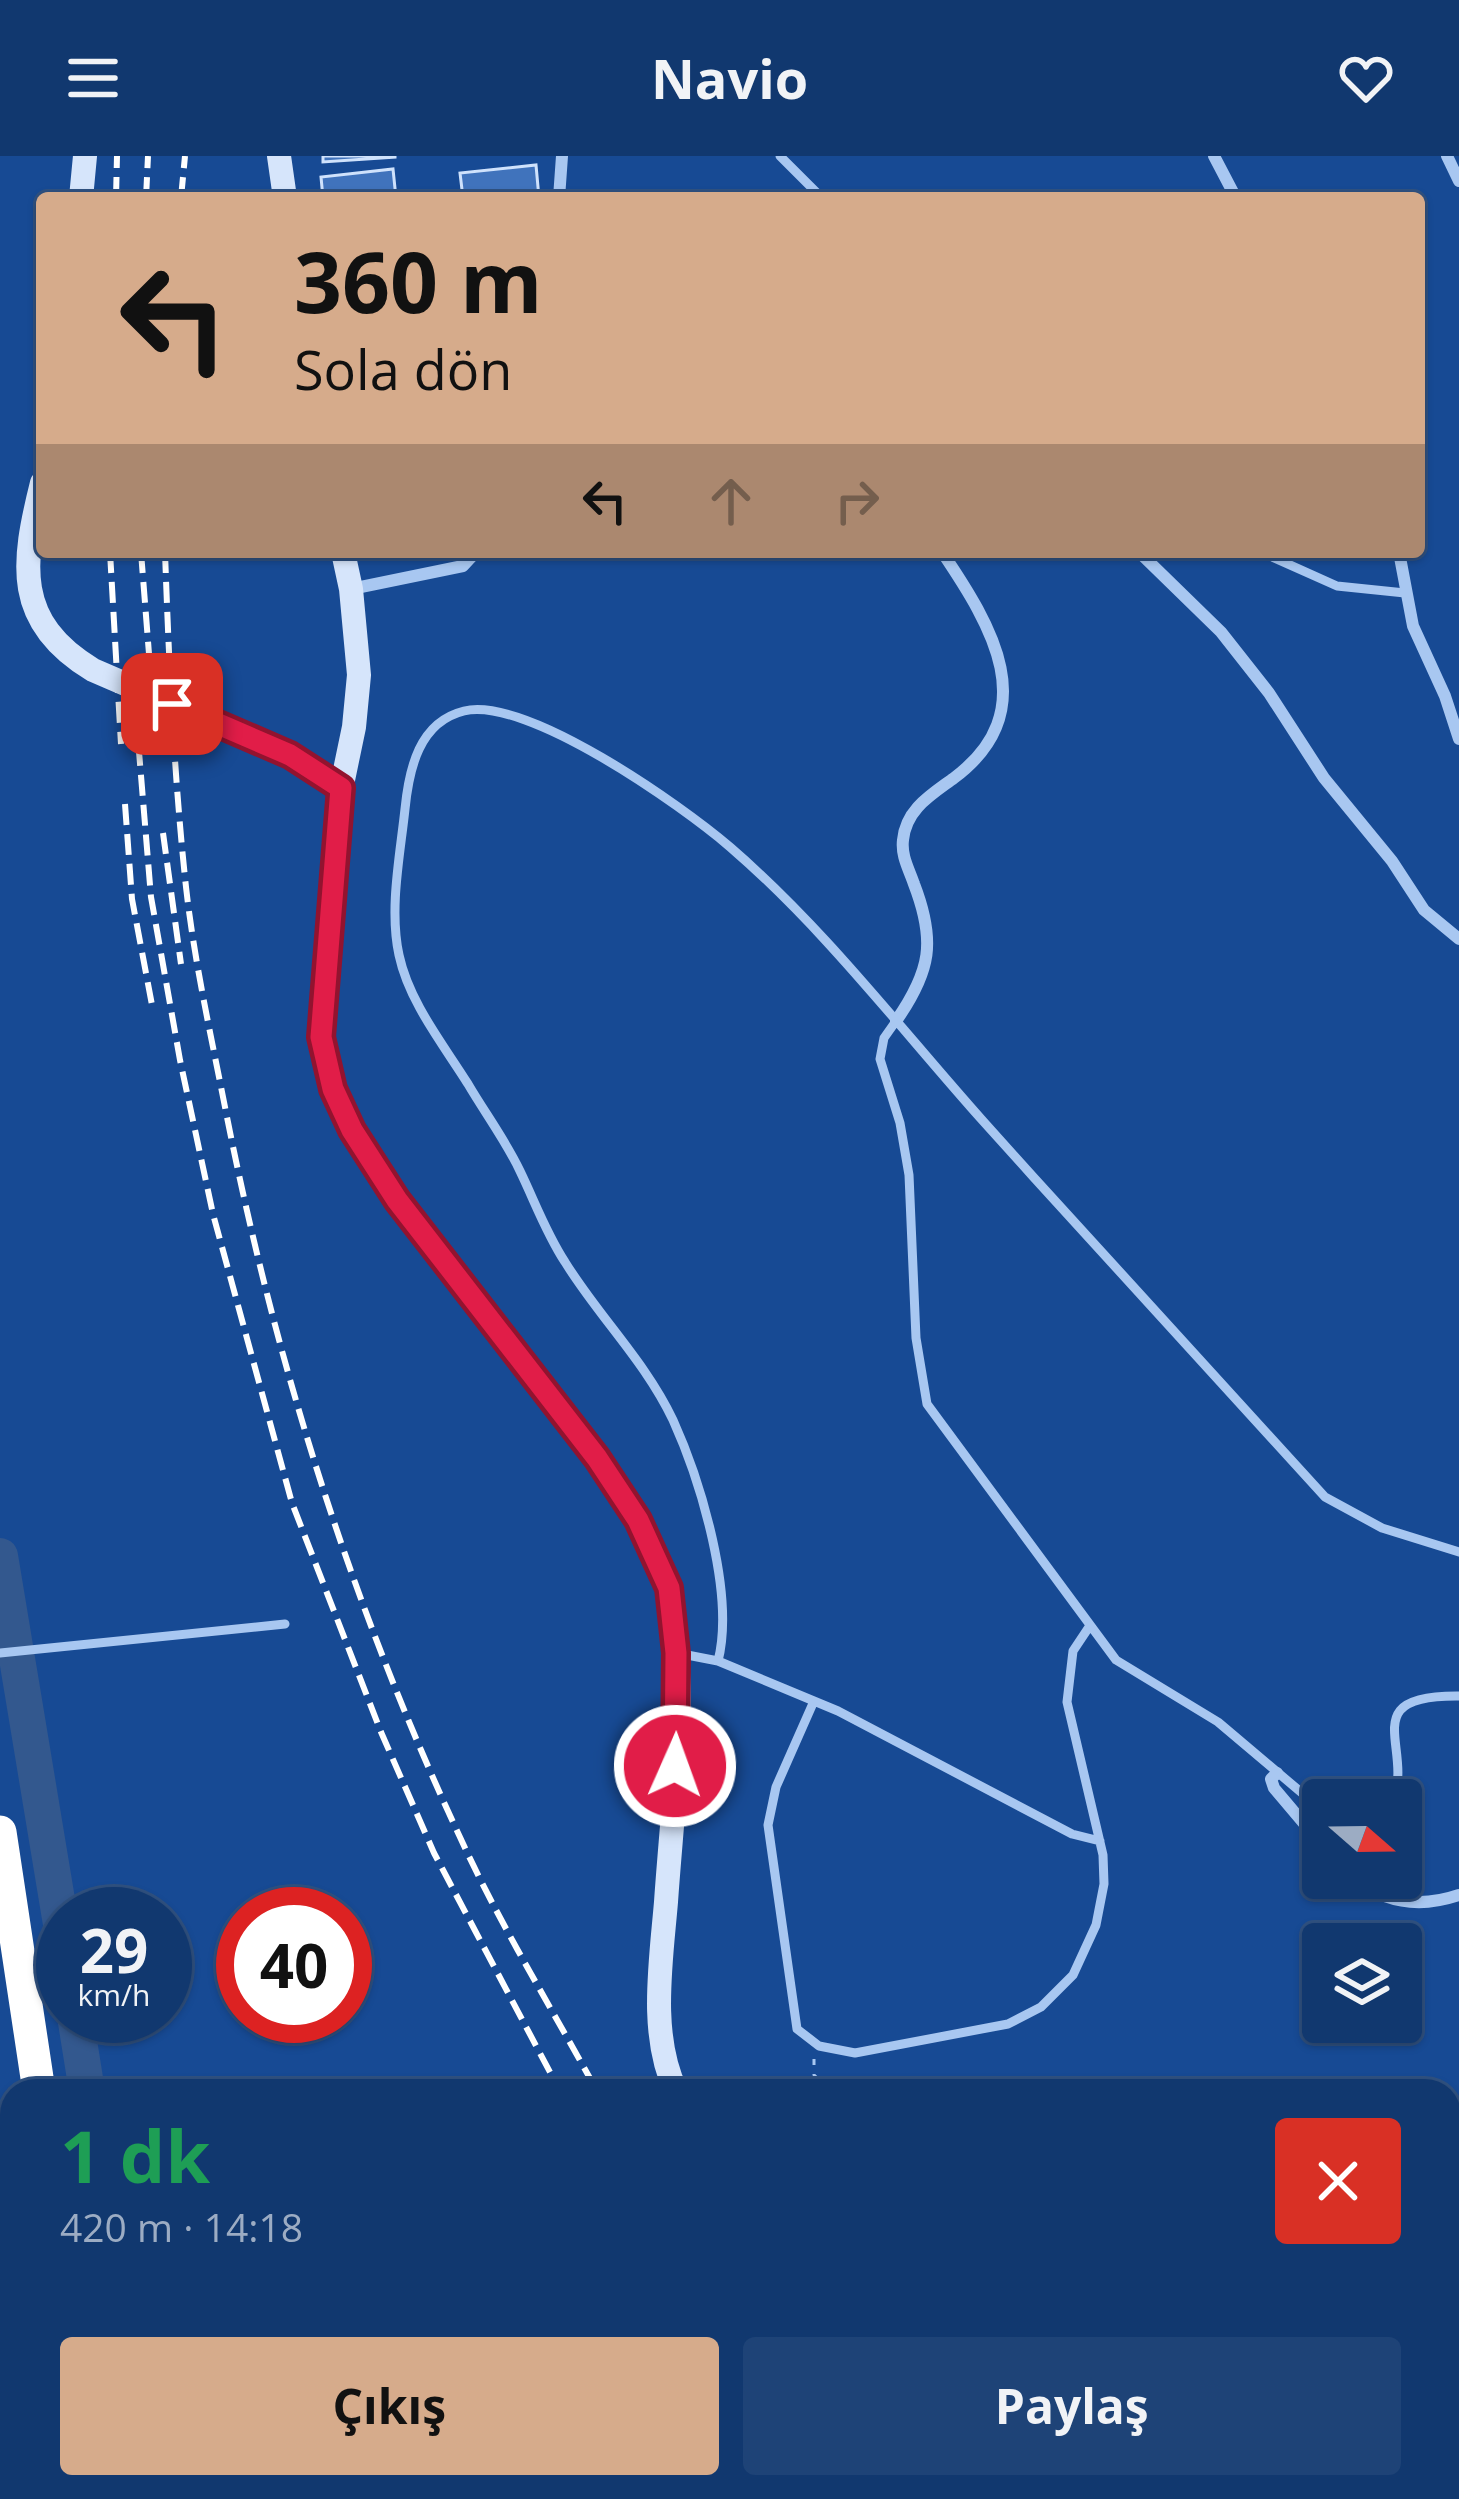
<!DOCTYPE html>
<html lang="tr">
<head>
<meta charset="utf-8">
<style>
	:root { --surface:#11386f; --page:#1e4377; --text:#f1f3f6; --muted:#9cacc3; --line:#305282; --accent:#d6ab8b }
	body { margin:0; font-family:"Open Sans",sans-serif; background:var(--page); color:var(--text); height:100vh; display:flex; flex-direction:column; font-size:45px; white-space:nowrap }
	* { box-sizing:border-box; margin:0 }
	p { font-size:39px; color:var(--muted) }
	.icon { flex:none; width:66px; height:66px; fill:none; stroke:currentColor; stroke-width:2; stroke-linecap:round; stroke-linejoin:round }
	.map { position:relative; flex:1; overflow:hidden }
	.panel { position:absolute; left:0px; top:1923px; width:1461px; height:420px; display:flex; flex-direction:column; background:var(--surface); border-radius:36px 36px 0 0; box-shadow:0 3px 9px #0004,0 0 0 3px var(--line) }
	.panel>* { flex:none }
	.hud { position:absolute; left:36px; top:36px; width:1389px; height:366px; border-radius:12px; box-shadow:0 3px 9px #0004,0 0 0 3px var(--line); background:#d6ab8b; color:#111; overflow:hidden }
	.needle { width:78px; rotate:110deg }
	.controls { position:absolute; left:1302px; top:1623px; display:grid; gap:24px }
	.controls a { display:grid; place-items:center; width:120px; height:120px; border-radius:12px; background:var(--surface); box-shadow:0 3px 9px #0004,0 0 0 3px var(--line); font-size:60px }
	.speed { position:absolute; left:36px; top:1731px; display:flex; gap:24px; font-size:60px; font-weight:700; text-align:center }
	.speed>* { display:grid; place-content:center; width:156px; height:156px; border-radius:50%; background:var(--surface); box-shadow:0 3px 9px #0004,0 0 0 3px var(--line); line-height:1 }
	.speed small { font-size:30px; font-weight:400 }
	.speed .limit { border:18px solid #d22; background:#fff; color:#111 }
	.pin { position:absolute; display:grid; place-items:center; width:102px; height:102px; color:#fff; margin:-51px; border-radius:24px; box-shadow:0 6px 18px #0006 }
	.me { position:absolute; width:132px; margin:-66px; rotate:2deg; stroke-linejoin:round; filter:drop-shadow(0 0 9px #0008) }
	.turn { display:flex; align-items:center; gap:42px; height:252px; padding:0 60px; font-size:54px }
	.turn .icon { width:156px; height:156px; stroke-width:2.5 }
	.turn b { display:block; font-size:84px; line-height:102px }
	.lanes { display:flex; align-items:center; height:114px; padding:0 60px; background:#0003; justify-content:center; gap:60px; direction:ltr }
	.lanes .off { opacity:.35 }
	.round { display:grid; place-items:center; flex:none; width:126px; height:126px; border-radius:12px; background:var(--page) }
	.overview { display:flex; align-items:center; justify-content:space-between; height:204px; padding:0 60px }
	h1 { font-size:72px; font-weight:700; line-height:90px; color:#1e9e55 }
	.action { display:flex; gap:24px; margin-top:auto; padding:24px 60px }
	.action a { flex:1; height:138px; border-radius:12px; background:var(--accent); color:#111; font-size:48px; font-weight:700; line-height:138px; text-align:center }
	.action a+a { background:var(--page); color:var(--text) }
	header { display:flex; justify-content:space-between; align-items:center; height:156px; padding:0 60px; background:var(--surface); font-size:54px; font-weight:700 }
	.map>svg:first-child { display:block }
</style>
</head>
<body>
<header><svg class="icon" aria-label="menu" viewBox="0 0 24 24"><path d="M4 6h16M4 12h16M4 18h16"/></svg>Navio<svg class="icon" aria-label="heart" viewBox="0 0 24 24"><path d="M12 20l-8-8c-3-5 5-10 8-4 3-6 11-1 8 4z"/></svg></header>
<div class="map">
<svg width="1459" height="2343" viewBox="0 0 1459 2343">
	<rect width="100%" height="100%" fill="#174a94"/>
	<g fill="none" stroke-linecap="round" stroke-linejoin="round">
		<path stroke="#33588e" stroke-width="36" d="M0,1400L63,1780
			M75,1860L87,1935
			M143,2331L145,2343"/>
	</g>
	<path fill="#4073bc" stroke="#cfe2fc" stroke-width="3" d="M323,0H395V1L323,6Z
		M536,9L539,42H463L460,17Z
		M393,13L396,42H323L321,21Z"/>
	<g fill="none" stroke-linecap="round" stroke-linejoin="round">
		<path stroke="#a8c7f1" stroke-width="3" stroke-dasharray="6 9" stroke-linecap="butt" d="M814,1903V1919L832,1935
			M1039,1935L1122,1926L1212,1935
			M1449,2261L1459,2275"/>
		<path stroke="#a8c7f1" stroke-width="9" d="M780,0L822,42
			M1261,396L1337,430L1405,437
			M896,865L884,882L880,903L900,967L909,1019L916,1182L927,1248L1116,1504L1218,1566L1302,1637L1323,1648
			M0,1497L285,1468
			M682,1498L718,1505L838,1555L1072,1678L1100,1685
			M718,1505C735,1439 701,1326 673,1264C645,1205 599,1161 565,1106C546,1077 535,1046 520,1015C506,985 485,957 468,928C443,888 409,846 399,799C389,753 400,700 405,653C409,613 419,566 464,555C527,540 681,649 730,691C824,772 900,872 983,965C1096,1091 1211,1215 1325,1341L1382,1372L1459,1396
			M814,1545L776,1631L768,1669L797,1873L819,1890L855,1897L1008,1868L1041,1851L1073,1819L1096,1769L1104,1728L1103,1699L1067,1546L1073,1495L1089,1471
			M1393,1644C1414,1591 1354,1539 1459,1540
			M1114,2331L1131,2343"/>
		<path stroke="#a8c7f1" stroke-width="12" d="M1214,0L1236,42
			M1447,0L1459,25
			M559,42L562,0
			M1139,396L1221,476L1269,537L1324,622L1392,705L1424,754L1459,783
			M1399,396L1413,470L1445,540L1459,583
			M351,433L463,410L476,396
			M896,865C931,815 936,785 914,728C909,713 901,700 903,684C906,653 931,639 954,622C1044,555 992,470 942,396
			M1277,1617L1271,1623L1274,1632L1323,1690
			M1354,1722C1385,1747 1421,1752 1459,1739
			M606,2331L608,2343"/>
		<path stroke="#d6e5fb" stroke-width="24" d="M279,0L285,42
			M81,42L85,0
			M343,396L351,433L359,519L354,571L339,643L321,881L333,933L371,1005C430,1093 499,1174 564,1259C597,1303 660,1384 670,1438C688,1539 673,1644 666,1746C661,1806 649,1879 676,1935
			M290,599L341,632
			M839,2343L841,2331"/>
		<path stroke="#fff" stroke-width="33" d="M0,1676L39,1935
			M0,2028L12,2107
			M46,2331L48,2343
			M98,2331L100,2343"/>
		<path stroke="#fff" stroke-width="6" stroke-dasharray="21 9" stroke-linecap="butt" d="M116,42L117,0
			M146,42L148,0
			M181,42L185,0
			M110,396L121,588
			M141,396L156,587
			M165,396C169,508 174,620 186,731C194,803 210,875 224,946C274,1202 349,1443 459,1679C499,1767 551,1851 597,1935
			M136,559L151,741L180,904L213,1058L292,1347L381,1576L434,1697L560,1935
			M125,648L132,743L152,849
			M163,677L181,808
			M759,2331L765,2343
			M795,2331L802,2343"/>
		<path stroke="#d6e5fb" stroke-width="24" d="M42,327C22,407 13,466 93,514L290,599"/>
	</g>
	<g fill="none" stroke-linecap="round" stroke-linejoin="round">
		<g stroke="#92132f" stroke-width="30">
			<path id="route" d="M172,548L290,599L341,632L321,881L333,933L352,974L397,1044L597,1302L638,1364L669,1432L676,1497L675,1610"/>
		</g>
		<use href="#route" stroke="#e11d48" stroke-width="21"/>
	</g>
</svg>
<div class="controls">
<a><svg class="needle" viewBox="-14 -14 28 28"><path d="M0-13l5 13h-10z" fill="#e53935"/><path d="M0 13l5-13h-10z" fill="#9cacc3"/></svg></a>
<a><svg class="icon" aria-label="layers" viewBox="0 0 24 24"><path d="M12 4l9 5-9 5-9-5zM3 14l9 5 9-5"/></svg></a>
</div>
<div class="speed"><div>29<small>km/h</small></div><div class="limit">40</div></div>
<div class="pin" style="left:172px;top:548px;background:#d93025"><svg class="icon" aria-label="arrive" viewBox="0 0 24 24"><path d="M6 21V4h12l-3 4 3 4H6"/></svg></div>
<svg class="me" style="left:675px;top:1610px" viewBox="-20 -20 40 40"><circle r="17" fill="#e11d48" stroke="#fff" stroke-width="3"/><path d="M0-11L8 9 0 5-8 9z" fill="#fff"/></svg>
<div class="hud">
<div class="turn"><svg class="icon" aria-label="left" viewBox="0 0 24 24"><path d="M17 20v-9H6M10 6l-5 5 5 5"/></svg><div><b>360 m</b>Sola dön</div></div>
<div class="lanes"><svg class="icon" aria-label="left" viewBox="0 0 24 24"><path d="M17 20v-9H6M10 6l-5 5 5 5"/></svg><svg class="icon off" aria-label="ahead" viewBox="0 0 24 24"><path d="M12 20V5M6 11l6-6 6 6"/></svg><svg class="icon off" aria-label="right" viewBox="0 0 24 24"><path d="M7 20v-9h11M14 6l5 5-5 5"/></svg></div>
</div>
<section class="panel">
<div class="overview"><div><h1>1 dk</h1><p>420 m · 14:18</p></div><a class="round" style="background:#d93025;color:#fff"><svg class="icon" aria-label="close" viewBox="0 0 24 24"><path d="M6 6l12 12M18 6L6 18"/></svg></a></div>
<div class="action"><a>Çıkış</a><a>Paylaş</a></div>
</section>
</div>
</body>
</html>
